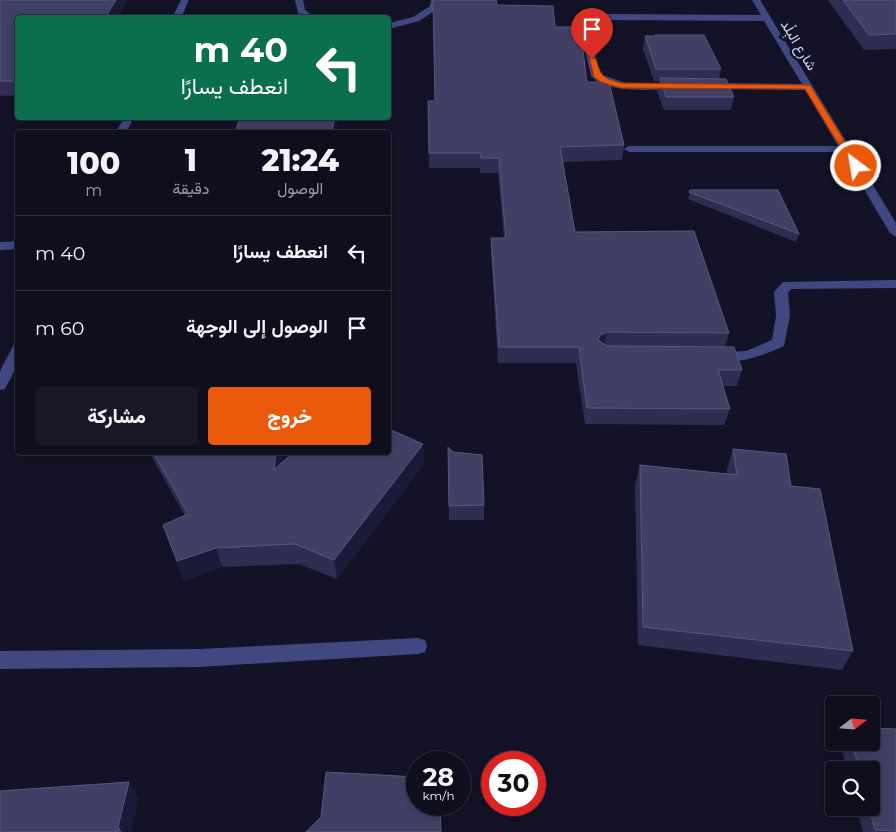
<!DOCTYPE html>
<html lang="ar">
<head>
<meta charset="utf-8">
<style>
	:root { --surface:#0e0e1c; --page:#171725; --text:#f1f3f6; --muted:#9b9ca3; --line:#2e2e3b; --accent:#ea580c }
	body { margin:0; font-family:Montserrat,Vazirmatn,sans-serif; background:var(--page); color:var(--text); direction:rtl; height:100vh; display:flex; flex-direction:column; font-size:19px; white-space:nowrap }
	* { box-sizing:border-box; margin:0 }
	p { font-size:16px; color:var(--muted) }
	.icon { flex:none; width:28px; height:28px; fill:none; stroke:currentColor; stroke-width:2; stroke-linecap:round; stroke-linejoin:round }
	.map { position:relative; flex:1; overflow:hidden; direction:ltr }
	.panel { position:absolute; left:15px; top:130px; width:376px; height:325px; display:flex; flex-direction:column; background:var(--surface); border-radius:5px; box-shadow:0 2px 8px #0003,0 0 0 1px var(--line); direction:rtl }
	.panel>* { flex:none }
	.guide { position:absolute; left:15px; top:15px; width:376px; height:105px; border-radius:5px; box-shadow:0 2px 8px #0003,0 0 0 1px var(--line); direction:rtl; background:#0b6e4f; color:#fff; overflow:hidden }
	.needle { width:32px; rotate:73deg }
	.buttons { position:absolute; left:825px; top:696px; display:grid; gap:10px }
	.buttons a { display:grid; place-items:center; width:55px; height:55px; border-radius:5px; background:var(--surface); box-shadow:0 2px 8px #0003,0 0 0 1px var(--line); font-size:25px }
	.speed { position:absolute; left:406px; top:751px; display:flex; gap:10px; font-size:25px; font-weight:700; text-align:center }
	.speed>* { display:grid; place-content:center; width:65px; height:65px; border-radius:50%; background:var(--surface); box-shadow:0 2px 8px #0003,0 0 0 1px var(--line); line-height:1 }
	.speed small { font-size:12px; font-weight:400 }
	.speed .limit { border:8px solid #d22; background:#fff; color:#111 }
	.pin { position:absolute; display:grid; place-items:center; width:42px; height:42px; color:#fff; margin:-51px -21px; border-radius:50% 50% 50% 0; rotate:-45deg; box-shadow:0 0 5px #0007 }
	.pin .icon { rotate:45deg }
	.me { position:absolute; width:55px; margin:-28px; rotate:329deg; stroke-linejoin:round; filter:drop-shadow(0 0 4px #0008) }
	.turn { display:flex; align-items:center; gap:18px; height:105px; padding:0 20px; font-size:22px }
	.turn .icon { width:65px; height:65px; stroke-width:2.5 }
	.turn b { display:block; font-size:35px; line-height:42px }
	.eta { display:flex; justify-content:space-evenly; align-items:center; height:85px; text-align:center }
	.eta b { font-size:30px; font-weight:800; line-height:35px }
	.action { display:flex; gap:10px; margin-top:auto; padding:10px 20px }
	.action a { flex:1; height:58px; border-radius:5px; background:var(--accent); color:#fff; font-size:20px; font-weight:800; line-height:58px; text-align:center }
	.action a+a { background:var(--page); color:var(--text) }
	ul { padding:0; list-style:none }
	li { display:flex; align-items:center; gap:15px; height:75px; padding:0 20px; border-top:1px solid var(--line) }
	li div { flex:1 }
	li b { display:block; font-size:19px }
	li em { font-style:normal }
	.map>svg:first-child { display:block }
</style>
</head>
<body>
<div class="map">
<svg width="896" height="832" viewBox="0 0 896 832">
	<rect width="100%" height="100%" fill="#131226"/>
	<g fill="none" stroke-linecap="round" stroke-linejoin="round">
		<path fill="#414881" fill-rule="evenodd" d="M181,0H189L181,18H172Z
			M295,0H303L305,10L316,18H305L298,13Z
			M431,0H439L437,9L419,21L389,29V23L413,17L430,6Z
			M752,0H760L896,223V237L890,233L842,152H629L624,149L629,146H838L805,90L708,89L703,86L708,83L802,84L764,21L605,20L594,22L588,26L600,74L625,83H678L683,86L678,89C653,89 610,95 591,76L579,25L588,18L605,14L761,15Z
			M124,118H134L126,132H116Z
			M18,241V249L0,250V242Z
			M896,280V288L791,289L788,293L790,316L784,346C761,356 738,366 713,359L711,356L713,353L746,351L772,340L776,316L774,292L783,282Z
			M18,344V364L5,389L0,390V371L13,346Z
			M418,638L425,640L427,646L425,652L418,654L199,667L0,669V651L199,649Z"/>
	</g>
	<path fill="#2f2d52" d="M0,0H127L117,18H18V95L0,96Z
		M828,0H896V49L864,50Z
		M497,5L555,27L587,82L624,145L622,160L562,162L575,232L729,333L725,347L742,370L737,386H723L730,409L724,425L585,424L576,363H498L491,253V238H504L498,173H480V168H429L428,101H435Z
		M655,35L721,69L719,79L734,97L731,110H664L657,91L659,81H654L643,49L645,36H655Z
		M690,190L799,234L796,242L688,199Z
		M448,447L484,505V520H449Z
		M733,449L791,486L853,651L842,670L638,645L635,485L640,465L727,474V469Z
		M150,452H283L282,463L424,464L337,579L299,564L222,567L184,581L163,525L185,516L153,459Z
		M896,729V832H863L857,808H871V770H847L840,742H871Z"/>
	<path fill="#1c1a39" d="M116,0H127L117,18H105Z
		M334,118H339L336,132H332Z
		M607,332L604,348L598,340L600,335Z
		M423,444L424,464L337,579L334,560Z
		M276,452H283L278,490L274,470Z
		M216,548L222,567L184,581L177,561Z
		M129,782L139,798L131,832H121L118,827Z"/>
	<path fill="#414064" stroke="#59587c" d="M0,0H116L105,18H18V81H0Z
		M434,0H496L497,5L553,6L555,27H580L587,82H609L624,145L560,147L575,232L694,231L729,333L607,332L600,335L598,340L607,346L734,347L742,370H718L730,409L587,408L579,347H499L491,238H506L499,158H481L480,153H429L428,101H435L433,1Z
		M843,0H896V34L869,35Z
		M655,35H704L721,69H656L645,36H656Z
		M660,78L726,79L734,97H666Z
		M240,118H334L332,132H235Z
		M690,190H778L799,234L689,192Z
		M389,429L423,444L334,560L295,544L216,548L177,561L163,525L188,514L153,452H276L274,470L293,452H389Z
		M448,447L453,452L482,455L484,505L449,506Z
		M733,449L786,454L791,486L820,489L853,651L643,627L640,465L737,475Z
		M871,728L896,729V831L875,830L869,808H871V770H859L852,742H871Z
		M326,772L418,777V805H440L441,832H306L321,817Z
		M129,782L118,827L121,832H0V791Z"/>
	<path fill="#ea580c" stroke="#983908" d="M589,57L596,59C601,77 603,78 621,83L810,85L860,166L853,168L805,89L621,88L601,82L594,77Z"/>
	<g text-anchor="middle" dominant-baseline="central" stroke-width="5" stroke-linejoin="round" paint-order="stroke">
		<g font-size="14" fill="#dadbfc" stroke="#131226">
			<text transform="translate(799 45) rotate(59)">شارع البِلْد</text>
		</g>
	</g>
</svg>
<div class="buttons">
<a><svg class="needle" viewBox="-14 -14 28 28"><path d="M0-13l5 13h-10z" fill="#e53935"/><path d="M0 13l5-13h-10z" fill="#9b9ca3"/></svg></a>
<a><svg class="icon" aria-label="search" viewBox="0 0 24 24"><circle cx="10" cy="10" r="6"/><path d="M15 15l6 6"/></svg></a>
</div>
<div class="speed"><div>28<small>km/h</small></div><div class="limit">30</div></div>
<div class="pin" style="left:592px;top:59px;background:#d93025"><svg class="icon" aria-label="arrive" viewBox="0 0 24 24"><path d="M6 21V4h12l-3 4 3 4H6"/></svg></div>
<svg class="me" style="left:856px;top:166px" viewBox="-20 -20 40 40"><circle r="17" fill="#ea580c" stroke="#fff" stroke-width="3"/><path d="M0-11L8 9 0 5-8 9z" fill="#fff"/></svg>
<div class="guide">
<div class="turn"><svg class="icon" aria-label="left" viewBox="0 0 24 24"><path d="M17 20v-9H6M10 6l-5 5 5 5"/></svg><div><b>40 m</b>انعطف يسارًا</div></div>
</div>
<section class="panel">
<div class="eta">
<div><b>21:24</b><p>الوصول</p></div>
<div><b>1</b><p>دقيقة</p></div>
<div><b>100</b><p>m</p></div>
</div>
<ul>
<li><svg class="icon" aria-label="left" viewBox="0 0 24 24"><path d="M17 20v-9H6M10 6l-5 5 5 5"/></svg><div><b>انعطف يسارًا</b></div><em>40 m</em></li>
<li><svg class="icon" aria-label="arrive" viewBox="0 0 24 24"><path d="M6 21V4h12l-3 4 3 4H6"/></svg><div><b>الوصول إلى الوجهة</b></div><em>60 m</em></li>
</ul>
<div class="action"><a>خروج</a><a>مشاركة</a></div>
</section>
</div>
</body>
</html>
